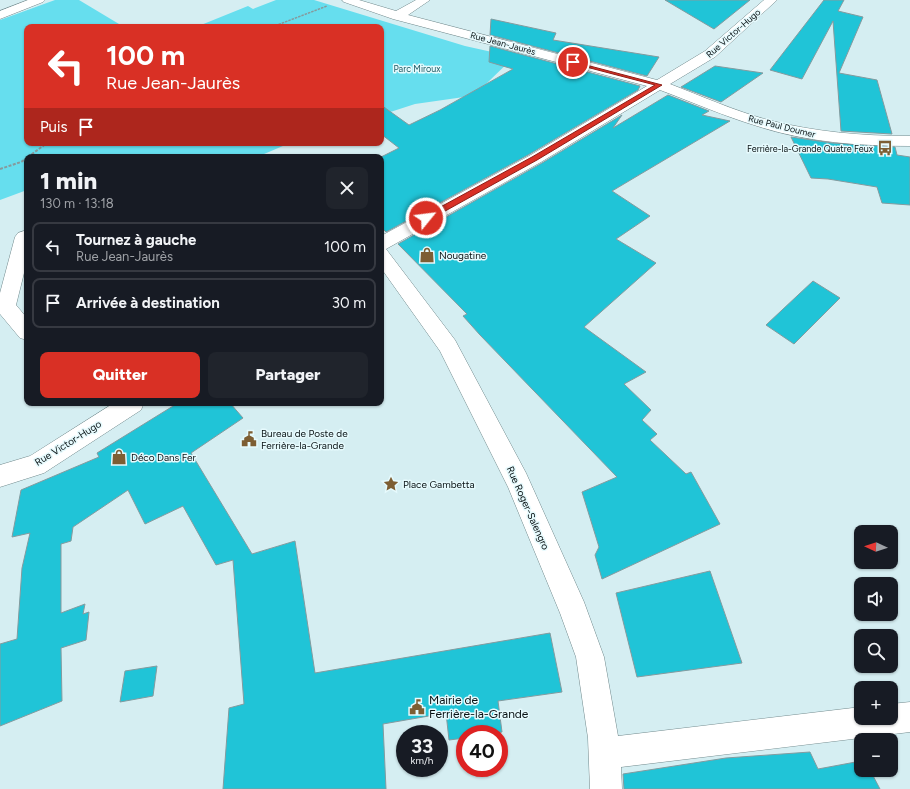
<!DOCTYPE html>
<html lang="fr">
<head>
<meta charset="utf-8">
<style>
	:root { --surface:#171b24; --page:#20242c; --text:#f1f3f6; --muted:#9ea1a6; --line:#363941; --accent:#d93025 }
	body { margin:0; font-family:Figtree,sans-serif; background:var(--page); color:var(--text); height:100vh; display:flex; flex-direction:column; font-size:15px; white-space:nowrap }
	* { box-sizing:border-box; margin:0 }
	p { font-size:13px; color:var(--muted) }
	.icon { flex:none; width:22px; height:22px; fill:none; stroke:currentColor; stroke-width:2; stroke-linecap:round; stroke-linejoin:round }
	.map { position:relative; flex:1; overflow:hidden }
	.panel { position:absolute; left:24px; top:154px; width:360px; height:252px; display:flex; flex-direction:column; background:var(--surface); border-radius:8px; box-shadow:0 1px 3px #0004 }
	.panel>* { flex:none }
	.banner { position:absolute; left:24px; top:24px; width:360px; height:122px; border-radius:8px; box-shadow:0 1px 3px #0004; background:#d93025; color:#fff; overflow:hidden }
	.needle { width:26px; rotate:273deg }
	.fabs { position:absolute; left:854px; top:525px; display:grid; gap:8px }
	.fabs a { display:grid; place-items:center; width:44px; height:44px; border-radius:8px; background:var(--surface); box-shadow:0 1px 3px #0004; font-size:20px }
	.speed { position:absolute; left:396px; top:725px; display:flex; gap:8px; font-size:20px; font-weight:700; text-align:center }
	.speed>* { display:grid; place-content:center; width:52px; height:52px; border-radius:50%; background:var(--surface); box-shadow:0 1px 3px #0004; line-height:1 }
	.speed small { font-size:10px; font-weight:400 }
	.speed .limit { border:6px solid #d22; background:#fff; color:#111 }
	.pin { position:absolute; display:grid; place-items:center; width:34px; height:34px; color:#fff; margin:-17px; border:2px solid #fff; border-radius:50%; box-shadow:0 1px 4px #0007 }
	.me { position:absolute; width:44px; margin:-22px; rotate:61deg; stroke-linejoin:round; filter:drop-shadow(0 0 3px #0008) }
	.turn { display:flex; align-items:center; gap:14px; height:84px; padding:0 16px; font-size:18px }
	.turn .icon { width:52px; height:52px; stroke-width:2.5 }
	.turn b { display:block; font-size:28px; line-height:34px }
	.then { display:flex; align-items:center; height:38px; padding:0 16px; background:#0003; gap:8px; font-size:15px }
	.round { display:grid; place-items:center; flex:none; width:42px; height:42px; border-radius:8px; background:var(--page) }
	.overview { display:flex; align-items:center; justify-content:space-between; height:68px; padding:0 16px }
	h1 { font-size:24px; font-weight:800; line-height:30px }
	.primary-button { display:flex; gap:8px; margin-top:auto; padding:8px 16px }
	.primary-button a { flex:1; height:46px; border-radius:8px; background:var(--accent); color:#fff; font-size:16px; font-weight:800; line-height:46px; text-align:center }
	.primary-button a+a { background:var(--page); color:var(--text) }
	ul { padding:0; list-style:none }
	li { display:flex; align-items:center; gap:12px; height:50px; margin:0 8px 6px; padding:0 8px; border:2px solid var(--line); border-radius:8px }
	li div { flex:1 }
	li b { display:block; font-size:15px }
	li em { font-style:normal }
	.map>svg:first-child { display:block }
</style>
</head>
<body>
<div class="map">
<svg width="910" height="789" viewBox="0 0 910 789">
	<rect width="100%" height="100%" fill="#d5eef2"/>
	<path fill="#66deee" d="M55,0H79L124,27H27V143H290L257,157H27V190L0,200V20Z
		M276,0H314L465,46L514,57L486,84L471,96L415,104L381,115V27H196L248,6L253,9Z"/>
	<path fill="#20c4d7" stroke="#839b9f" d="M665,0H750L714,29Z
		M824,0H844L838,11L863,17L839,73L877,80L892,134L841,131L833,21L802,79L770,70Z
		M491,19L556,33L553,40L659,57L647,76L490,35Z
		M490,46L640,86L638,90L528,155L386,232L381,227V157L399,148L381,134V105L409,125L440,110L513,69L489,62Z
		M715,66L763,73L721,102L681,87Z
		M668,95L709,111L702,115L730,121L612,191L650,216L616,239L656,263L584,327L646,372L624,384L651,410L642,420L657,434L650,440L686,474L691,472L720,524L602,579L595,555L599,547L582,492L617,477L480,335L463,316L467,314L398,244L542,163L622,115L613,128Z
		M791,137L832,143L895,147L897,155L910,157V205L882,203L877,187L828,179L811,178Z
		M813,281L840,298L794,344L766,325Z
		M178,403H230L243,418L191,453L252,554L295,541L315,673L550,633L562,692L498,701L502,732L487,734H465V738L449,740L446,713L383,724L386,789H223L229,708L244,704L233,560L216,565L183,506L145,524L128,490L73,527L71,541L61,544V613L85,604L83,614L89,612L86,640L61,648L62,701L0,726V644L17,639L22,568L30,533L12,537L21,490L99,457L97,453Z
		M710,571L742,663L637,677L616,593Z
		M157,666L153,696L120,702L125,671Z
		M810,752L818,769L861,761V770H870L880,789H624L623,774L726,758Z"/>
	<g fill="none" stroke-linecap="round" stroke-linejoin="round">
		<g stroke="#71898c" stroke-width="1">
			<path id="minor" d="M28,0H45L43,2L0,19V11Z
				M342,0H359L396,11L416,0H430L408,15L657,80L705,51L764,0H777L715,57L670,84C701,96 735,111 768,120C816,132 861,136 910,136V146C858,146 806,142 757,126C724,116 692,102 660,90L541,162L386,249L455,340L526,473L584,602L604,657L618,736L861,707V718H891V704L910,702V732L621,767L622,789H590L588,738L576,657L560,613L508,487L440,351L381,268V236L529,156L647,86L393,19L344,2Z
				M24,231L27,232V261L16,305L27,318V340L20,338L0,314V293L15,237L18,233Z
				M114,403H144L141,410L44,473L0,487V465L30,456Z"/>
		</g>
		<path stroke="#86999c" stroke-width="1.5" stroke-dasharray="2.5 1" stroke-linecap="butt" d="M272,27L327,6"/>
		<path stroke="#86999c" stroke-width="2" stroke-dasharray="3 1.5" stroke-linecap="butt" d="M28,157L47,143
			M0,169L21,162L27,158"/>
		<use href="#minor" fill="#fff" fill-rule="evenodd"/>
	</g>
	<path fill="#d93025" stroke="#8d1f18" d="M571,61L662,85L537,160L429,220H424V216L532,157L655,85L571,63Z"/>
	<defs>
		<g id="bus-bare" transform="scale(1.2)"><path d="M-5-6H5V4H4V6H2V4H-2V6H-4V4H-5ZM-3.5-4V0h7V-4ZM-3.5 1.2v1.5H-2V1.2ZM2 1.2v1.5H3.5V1.2Z" fill="#7d5e33" stroke="#e6fafd" stroke-width="2.5" paint-order="stroke"/></g>
		<g id="shop-bare" transform="scale(1.2)"><path d="M-5-2.5h2.3a2.7 3.5 0 0 1 5.4 0H5L5.5 6h-11ZM-1.5-2.5h3a1.5 2.3 0 0 0-3 0Z" fill="#7d5e33" stroke="#e6fafd" stroke-width="2.5" paint-order="stroke"/></g>
		<g id="civic-bare" transform="scale(1.2)"><path d="M-.6-6.5H3V-4.5H.6V-3L4-1V1h2V6H-6V1h2V-1L-.6-3ZM-1.2 2.5V6h2.4V2.5Z" fill="#7d5e33" stroke="#e6fafd" stroke-width="2.5" paint-order="stroke"/></g>
		<g id="sight-bare" transform="scale(1.2)"><path d="M0-6L1.8-2.2L6-1.7L2.9 1.2L3.7 5.4L0 3.3L-3.7 5.4L-2.9 1.2L-6-1.7L-1.8-2.2Z" fill="#7d5e33" stroke="#e6fafd" stroke-width="2.5" paint-order="stroke"/></g>
	</defs>
	<g fill-rule="evenodd">
		<use href="#bus-bare" x="885" y="148"/>
		<use href="#shop-bare" x="427" y="255"/>
		<use href="#civic-bare" x="249" y="439"/>
		<use href="#shop-bare" x="119" y="457"/>
		<use href="#sight-bare" x="391" y="484"/>
		<use href="#civic-bare" x="417" y="707"/>
	</g>
	<g text-anchor="middle" dominant-baseline="central" stroke-width="3" stroke-linejoin="round" paint-order="stroke">
		<g font-size="9" fill="#091214" stroke="#e6fafd">
			<text transform="translate(733 33) rotate(-41)">Rue Victor-Hugo</text>
			<text transform="translate(503 43) rotate(15)">Rue Jean-Jaurès</text>
			<text transform="translate(782 126) rotate(14)">Rue Paul Doumer</text>
		</g>
		<g font-size="9" fill="#215d65" stroke="#e6fafd">
			<text x="417" y="68">Parc Miroux</text>
		</g>
		<g font-size="9" fill="#091214" stroke="#e6fafd" text-anchor="end">
			<text x="873" y="148">Ferrière-la-Grande Quatre Feux</text>
		</g>
		<g font-size="10" fill="#091214" stroke="#e6fafd" text-anchor="start">
			<text x="439" y="255">Nougatine</text>
			<text x="261" y="433">Bureau de Poste de<tspan x="261" dy="12">Ferrière-la-Grande</tspan></text>
			<text x="131" y="457">Déco Dans Fer</text>
			<text x="403" y="484">Place Gambetta</text>
		</g>
		<g font-size="10" fill="#091214" stroke="#e6fafd">
			<text transform="translate(68 443) rotate(-32)">Rue Victor-Hugo</text>
			<text transform="translate(528 508) rotate(66)">Rue Roger-Salengro</text>
		</g>
		<g font-size="12" fill="#091214" stroke="#e6fafd" text-anchor="start">
			<text x="429" y="700">Mairie de<tspan x="429" dy="14">Ferrière-la-Grande</tspan></text>
		</g>
	</g>
</svg>
<div class="fabs">
<a><svg class="needle" viewBox="-14 -14 28 28"><path d="M0-13l5 13h-10z" fill="#e53935"/><path d="M0 13l5-13h-10z" fill="#9ea1a6"/></svg></a>
<a><svg class="icon" aria-label="sound" viewBox="0 0 24 24"><path d="M4 9h4l5-4v14l-5-4H4zM17 9q2 3 0 6"/></svg></a>
<a><svg class="icon" aria-label="search" viewBox="0 0 24 24"><circle cx="10" cy="10" r="6"/><path d="M15 15l6 6"/></svg></a>
<a>+</a>
<a>−</a>
</div>
<div class="speed"><div>33<small>km/h</small></div><div class="limit">40</div></div>
<div class="pin" style="left:573px;top:62px;background:#d93025"><svg class="icon" aria-label="arrive" viewBox="0 0 24 24"><path d="M6 21V4h12l-3 4 3 4H6"/></svg></div>
<svg class="me" style="left:426px;top:218px" viewBox="-20 -20 40 40"><circle r="17" fill="#d93025" stroke="#fff" stroke-width="3"/><path d="M0-11L8 9 0 5-8 9z" fill="#fff"/></svg>
<div class="banner">
<div class="turn"><svg class="icon" aria-label="left" viewBox="0 0 24 24"><path d="M17 20v-9H6M10 6l-5 5 5 5"/></svg><div><b>100 m</b>Rue Jean-Jaurès</div></div>
<div class="then">Puis<svg class="icon" aria-label="arrive" viewBox="0 0 24 24"><path d="M6 21V4h12l-3 4 3 4H6"/></svg></div>
</div>
<section class="panel">
<div class="overview"><div><h1>1 min</h1><p>130 m · 13:18</p></div><a class="round"><svg class="icon" aria-label="close" viewBox="0 0 24 24"><path d="M6 6l12 12M18 6L6 18"/></svg></a></div>
<ul>
<li><svg class="icon" aria-label="left" viewBox="0 0 24 24"><path d="M17 20v-9H6M10 6l-5 5 5 5"/></svg><div><b>Tournez à gauche</b><p>Rue Jean-Jaurès</p></div><em>100 m</em></li>
<li><svg class="icon" aria-label="arrive" viewBox="0 0 24 24"><path d="M6 21V4h12l-3 4 3 4H6"/></svg><div><b>Arrivée à destination</b></div><em>30 m</em></li>
</ul>
<div class="primary-button"><a>Quitter</a><a>Partager</a></div>
</section>
</div>
</body>
</html>
